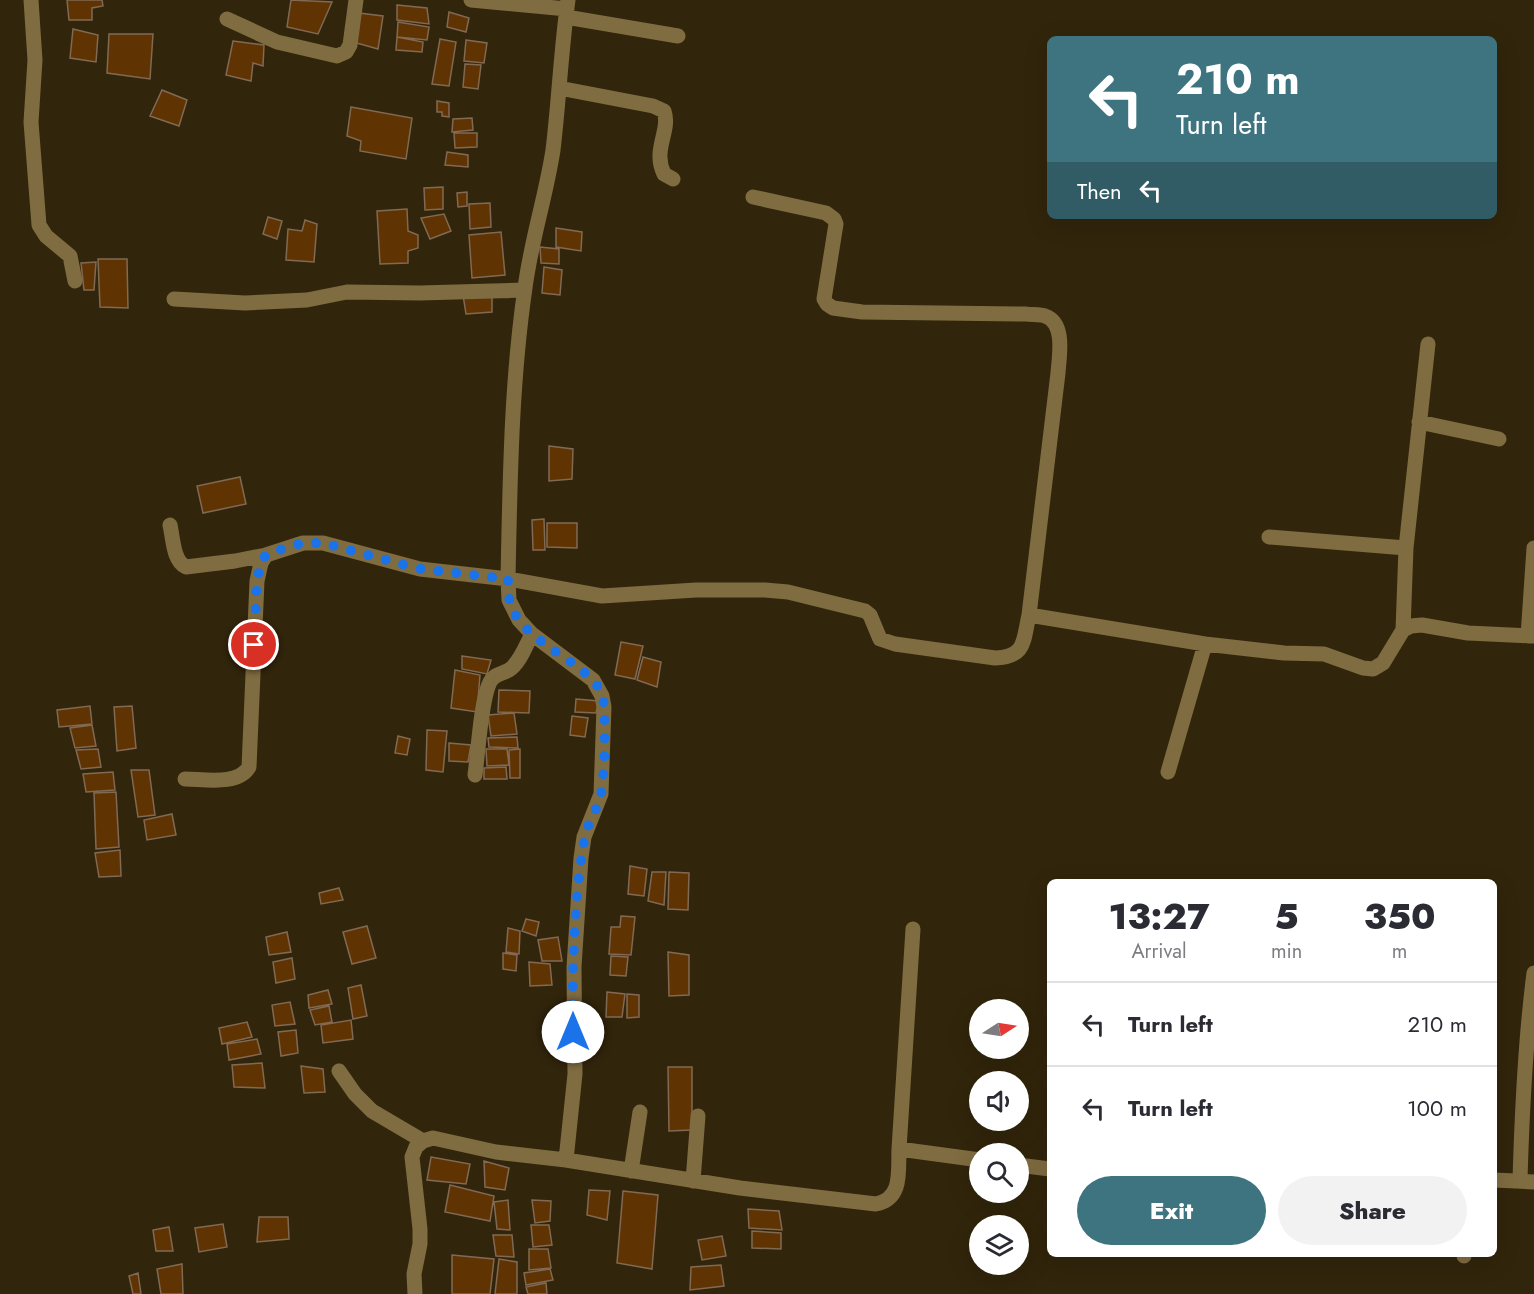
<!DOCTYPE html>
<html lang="en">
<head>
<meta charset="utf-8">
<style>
	:root { --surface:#fff; --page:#f2f2f3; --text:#2b2b33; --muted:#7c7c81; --line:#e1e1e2; --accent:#3e7380 }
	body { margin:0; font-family:Jost,sans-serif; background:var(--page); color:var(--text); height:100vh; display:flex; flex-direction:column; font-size:22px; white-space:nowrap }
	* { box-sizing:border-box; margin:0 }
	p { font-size:20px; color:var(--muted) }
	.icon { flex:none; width:33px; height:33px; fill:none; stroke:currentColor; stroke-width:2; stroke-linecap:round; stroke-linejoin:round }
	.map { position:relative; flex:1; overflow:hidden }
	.drawer { position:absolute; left:1047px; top:879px; width:450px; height:378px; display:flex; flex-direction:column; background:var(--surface); border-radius:9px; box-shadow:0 6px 24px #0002 }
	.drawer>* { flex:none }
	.guide { position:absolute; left:1047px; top:36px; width:450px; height:183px; border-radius:9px; box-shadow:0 6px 24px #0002; background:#3e7380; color:#fff; overflow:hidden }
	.needle { width:39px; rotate:78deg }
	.buttons { position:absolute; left:969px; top:999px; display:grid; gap:12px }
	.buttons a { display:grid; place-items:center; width:60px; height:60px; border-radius:50%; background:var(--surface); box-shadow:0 6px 24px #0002; font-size:30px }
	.pin { position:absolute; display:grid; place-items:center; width:51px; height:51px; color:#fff; margin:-26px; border:3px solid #fff; border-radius:50%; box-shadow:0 2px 6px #0007 }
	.me { position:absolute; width:66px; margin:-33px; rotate:0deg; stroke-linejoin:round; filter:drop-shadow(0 0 4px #0008) }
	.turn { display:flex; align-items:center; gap:21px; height:126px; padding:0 30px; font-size:27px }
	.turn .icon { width:78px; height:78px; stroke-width:2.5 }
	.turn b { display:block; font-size:42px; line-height:51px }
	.then { display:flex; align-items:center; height:57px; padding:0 30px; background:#0003; gap:12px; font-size:22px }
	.eta { display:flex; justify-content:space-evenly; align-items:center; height:102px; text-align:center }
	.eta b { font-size:36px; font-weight:800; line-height:42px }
	.button { display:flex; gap:12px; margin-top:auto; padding:12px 30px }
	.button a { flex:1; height:69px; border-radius:36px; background:var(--accent); color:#fff; font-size:24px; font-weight:800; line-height:69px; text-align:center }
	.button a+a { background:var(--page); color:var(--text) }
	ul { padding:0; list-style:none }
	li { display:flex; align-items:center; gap:18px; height:84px; padding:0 30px; border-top:2px solid var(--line) }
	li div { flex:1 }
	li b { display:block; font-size:22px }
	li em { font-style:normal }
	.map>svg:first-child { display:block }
</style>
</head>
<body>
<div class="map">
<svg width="1534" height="1294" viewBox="0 0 1534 1294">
	<rect width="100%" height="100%" fill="#31250b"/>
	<path fill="#603402" stroke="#816954" stroke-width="1.5" d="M67,0H102L103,6L92,8V20H69Z
		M291,0L332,2L318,34L287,27Z
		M397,5L427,8L429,24L397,20Z
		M449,12L469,18L466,32L447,27Z
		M359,13L383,16L378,49L353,42Z
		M398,22L429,27L427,40L397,37Z
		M73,29L98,35L96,62L70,58Z
		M109,34H153L150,79L107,73Z
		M397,37L423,42L422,52L396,50Z
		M440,39L456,42L449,86L432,84Z
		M466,40L487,43L484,63L464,61Z
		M233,41L264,45L263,66L253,63L251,81L226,75Z
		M465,64L481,65L478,89L463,87Z
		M162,90L187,100L179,126L150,116Z
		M437,101L449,103V117L442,116V112H437Z
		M351,107L412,118L406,159L360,151L361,141L347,136Z
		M472,118L473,130L452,132L453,119Z
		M454,133H477V147L455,148Z
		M447,152L468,155V167L445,165Z
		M443,187V209L425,210L424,188Z
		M467,192V206L458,207L457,193Z
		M490,203L491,227L470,229L469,204Z
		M407,209L408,231L418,235V248L408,251V263L380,264L377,211Z
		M444,214L451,231L430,239L421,218Z
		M268,217L282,221L277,239L263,234Z
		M305,220L317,224L314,262L286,260L288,229L302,231Z
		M556,228L582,232L581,251L556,247Z
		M501,232L505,275L472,278L469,235Z
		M540,247L559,249V264L541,263Z
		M98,259H127L128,308L100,307Z
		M96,262L94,290H84L81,263Z
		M544,267L562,270L560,295L542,293Z
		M463,295L492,296V312L466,314Z
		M549,446L573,449L572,479L549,481Z
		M240,477L246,504L203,513L197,486Z
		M544,519L545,550H533L532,520Z
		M547,523H577V548L547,547Z
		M621,642L643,646L635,679L615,675Z
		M462,656L491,660L487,674L462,669Z
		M643,657L661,662L657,687L637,680Z
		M455,670L480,675L477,712L451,708Z
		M499,690L530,691L529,713L498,712Z
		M576,699L599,701L596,713L575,712Z
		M90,706L92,724L59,727L57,710Z
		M132,706L136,748L117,751L114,707Z
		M514,713L517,734L491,736L488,715Z
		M572,716L588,718L585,737L570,735Z
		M92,725L96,746L75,748L70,728Z
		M427,730L447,731L443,772L426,770Z
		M398,736L410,739L407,755L395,753Z
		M517,737L518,748L489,747L488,738Z
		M449,743L471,745L468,762L449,761Z
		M98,749L101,767L81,769L76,750Z
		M486,749H507L509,765L487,766Z
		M520,749V778H510L509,750Z
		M506,767L507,779H484V768Z
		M131,770H149L155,815L138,817Z
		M113,772L115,790L86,792L83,774Z
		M116,792L119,847L96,849L94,793Z
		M172,814L176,835L147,840L144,820Z
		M120,850L121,876L99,877L95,853Z
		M630,866L647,869L644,896L628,894Z
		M652,872H666L664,905L648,901Z
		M669,872L689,873L688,910L668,909Z
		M339,888L343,900L321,904L319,893Z
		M621,916L635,917L631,955L609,954L611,927H620Z
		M526,919L539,922L536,936L522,931Z
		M367,926L376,958L352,964L343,932Z
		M508,928L520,931L519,954L506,952Z
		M287,932L291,952L269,955L266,937Z
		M558,937L562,961H542L538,940Z
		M668,952L689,955V995L669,996Z
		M503,953L517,955L516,971L503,969Z
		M611,956L628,957L626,976L610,975Z
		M292,958L295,979L276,983L273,962Z
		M529,962L550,964L552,985L530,986Z
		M361,985L367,1016L353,1019L348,988Z
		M328,990L332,1004L309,1008L308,995Z
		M607,992L625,994L622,1017H606Z
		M627,994L639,995V1017L627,1018Z
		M290,1002L295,1024L275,1026L272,1005Z
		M329,1006L332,1022L315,1025L310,1010Z
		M351,1020L353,1039L323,1043L321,1025Z
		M247,1022L252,1037L222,1044L219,1028Z
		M296,1030L298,1053L281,1056L278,1032Z
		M257,1039L261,1054L229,1060L227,1044Z
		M262,1063L265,1088L234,1087L232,1065Z
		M301,1066L323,1069L325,1092L304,1093Z
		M668,1067H692V1130L669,1131Z
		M431,1157L470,1164L466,1184L427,1180Z
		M484,1161L509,1168L505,1190L485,1187Z
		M450,1185L494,1196L490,1221L445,1212Z
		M589,1190L610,1191L607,1220L587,1215Z
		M623,1191L658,1195L652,1269L617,1263Z
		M508,1200L510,1230L497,1229L494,1202Z
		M532,1200L551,1201L550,1221L535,1223Z
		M748,1209L779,1211L782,1230L749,1228Z
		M259,1217H288L289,1239L257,1242Z
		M223,1224L227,1247L199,1252L195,1228Z
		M531,1225H549L552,1245L533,1247Z
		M169,1227L173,1251H156L153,1230Z
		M752,1231L781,1233V1249L752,1248Z
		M493,1235H512L514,1257L496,1256Z
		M722,1236L726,1256L702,1260L698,1240Z
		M529,1249H548L551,1268L529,1270Z
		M452,1255L494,1259L490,1294H452Z
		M499,1259L517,1262V1294H495Z
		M182,1264L183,1294H161L157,1269Z
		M721,1265L724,1286L690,1290L691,1267Z
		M550,1269L553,1280L526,1285L524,1273Z
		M138,1273L141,1294H133L129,1276Z
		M546,1283L547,1294H528L526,1287Z"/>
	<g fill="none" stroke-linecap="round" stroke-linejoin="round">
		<path stroke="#806c41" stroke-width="15" d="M31,0L35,60L31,122L39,225L46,236L70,256L75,281
			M471,0L567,9
			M566,17L678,36
			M227,19L277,42L337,56L346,52L350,45L356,0
			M559,88L653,106L664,111C671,131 652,149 664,174L673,179
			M174,299L245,303L307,300L347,292L420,293L524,290
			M1419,422L1499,439
			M170,525C173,538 173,561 186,567L235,561L266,555
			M1269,537L1406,548
			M1029,615L1205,644L1284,653L1324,654L1363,668L1373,669L1383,663L1403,630L1411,626L1422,625L1468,633L1534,636
			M1403,630L1406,548L1428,344
			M1528,636L1534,548
			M1168,772L1205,644
			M475,775C478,753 481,699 490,682C494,674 502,674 509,670C520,663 526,645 532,634
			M185,779C204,779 238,786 249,767L257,581L261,563L266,555L303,543H323L420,569L508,579L602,596L696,590H765L788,592L865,611L870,615L880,639L895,644L995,658C1026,657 1023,641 1029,615L1058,373C1059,357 1066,323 1045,316C1040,314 1031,315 1026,314L862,312L833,308L827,304L824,299L836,224L834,219L826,213L753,197
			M339,1071L355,1094L372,1111L423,1141
			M899,1149L913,929
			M566,1160L575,1074L574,967L581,858L584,837L601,794L604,707L602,696L593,680L532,634L519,620L509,600L508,579C510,482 511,384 525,288C531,241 546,196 553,150C559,100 561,50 568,0
			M1018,1165L1050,1169
			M631,1171L640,1112
			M1494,1180L1534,1182
			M1520,1180C1522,1111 1525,1042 1534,973
			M693,1181L698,1116
			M1464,1256V1254
			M415,1294L414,1274L420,1244V1229L412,1157L416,1147L423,1141L433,1138L496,1152L566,1160L740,1188L876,1204C903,1199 898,1171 899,1149L980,1160"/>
	</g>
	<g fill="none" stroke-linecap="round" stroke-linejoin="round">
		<path stroke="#1a73e8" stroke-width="10" stroke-dasharray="0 18" d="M254,645L257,581L261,562L266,555L290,546L303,543H323L420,569L508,579C508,586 508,595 510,602C521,645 595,663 603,698C606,715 605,776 601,794C598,810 586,824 584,841C574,903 572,969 573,1032"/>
	</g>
</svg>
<div class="buttons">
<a><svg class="needle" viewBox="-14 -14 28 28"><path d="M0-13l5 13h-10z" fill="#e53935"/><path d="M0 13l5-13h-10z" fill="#7c7c81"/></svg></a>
<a><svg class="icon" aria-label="sound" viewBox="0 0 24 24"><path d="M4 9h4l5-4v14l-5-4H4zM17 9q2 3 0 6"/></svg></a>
<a><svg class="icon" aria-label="search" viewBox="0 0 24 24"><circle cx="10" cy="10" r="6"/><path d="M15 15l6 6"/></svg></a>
<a><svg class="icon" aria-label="layers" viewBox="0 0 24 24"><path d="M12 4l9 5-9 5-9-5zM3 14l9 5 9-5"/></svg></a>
</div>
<div class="pin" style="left:254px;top:645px;background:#d93025"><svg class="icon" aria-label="arrive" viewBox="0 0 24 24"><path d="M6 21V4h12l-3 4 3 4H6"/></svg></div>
<svg class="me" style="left:573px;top:1032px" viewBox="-20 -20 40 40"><circle r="19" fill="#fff"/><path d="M0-13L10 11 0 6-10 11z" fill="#1a73e8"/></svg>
<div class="guide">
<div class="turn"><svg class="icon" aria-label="left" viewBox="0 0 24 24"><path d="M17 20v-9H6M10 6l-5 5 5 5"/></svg><div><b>210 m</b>Turn left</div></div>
<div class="then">Then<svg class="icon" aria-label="left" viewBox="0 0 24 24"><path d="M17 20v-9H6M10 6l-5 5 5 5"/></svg></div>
</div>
<section class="drawer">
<div class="eta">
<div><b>13:27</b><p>Arrival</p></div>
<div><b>5</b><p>min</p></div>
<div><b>350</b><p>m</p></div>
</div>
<ul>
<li><svg class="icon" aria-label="left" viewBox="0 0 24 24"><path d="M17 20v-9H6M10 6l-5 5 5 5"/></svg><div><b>Turn left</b></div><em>210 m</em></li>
<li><svg class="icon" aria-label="left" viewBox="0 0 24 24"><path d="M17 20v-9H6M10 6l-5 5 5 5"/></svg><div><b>Turn left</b></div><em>100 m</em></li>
</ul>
<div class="button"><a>Exit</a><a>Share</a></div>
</section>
</div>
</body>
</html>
